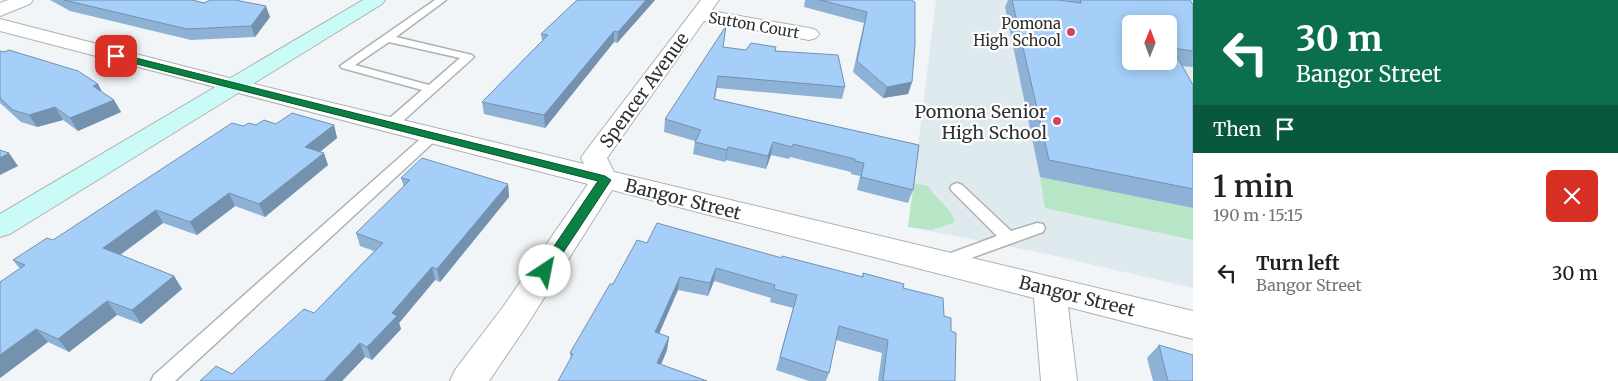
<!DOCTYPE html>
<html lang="en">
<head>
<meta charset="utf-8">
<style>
	:root { --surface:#fff; --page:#f2f2f2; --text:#202124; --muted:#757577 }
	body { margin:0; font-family:Merriweather,serif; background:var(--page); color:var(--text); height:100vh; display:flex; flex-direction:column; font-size:19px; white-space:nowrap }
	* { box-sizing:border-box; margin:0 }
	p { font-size:16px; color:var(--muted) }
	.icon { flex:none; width:28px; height:28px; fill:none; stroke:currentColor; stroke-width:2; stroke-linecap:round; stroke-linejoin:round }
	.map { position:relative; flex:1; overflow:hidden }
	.drawer { display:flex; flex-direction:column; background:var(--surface); width:425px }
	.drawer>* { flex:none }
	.banner { background:#0b6e4f; color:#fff; overflow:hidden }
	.needle { width:32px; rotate:1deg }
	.controls { position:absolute; left:1122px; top:15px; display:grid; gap:10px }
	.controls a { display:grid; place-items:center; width:55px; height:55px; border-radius:8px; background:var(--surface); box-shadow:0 2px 12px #0003; font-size:25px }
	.pin { position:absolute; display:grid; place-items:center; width:42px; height:42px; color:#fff; margin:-21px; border-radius:10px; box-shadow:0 2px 8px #0006 }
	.me { position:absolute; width:55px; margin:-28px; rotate:34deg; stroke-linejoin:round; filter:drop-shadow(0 0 4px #0008) }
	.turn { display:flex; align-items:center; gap:18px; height:105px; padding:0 20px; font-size:22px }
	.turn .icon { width:65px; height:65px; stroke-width:2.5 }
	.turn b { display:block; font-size:35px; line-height:42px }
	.then { display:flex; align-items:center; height:48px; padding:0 20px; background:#0003; gap:10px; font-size:19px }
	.round { display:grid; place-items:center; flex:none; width:52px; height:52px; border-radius:8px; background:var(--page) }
	.head { display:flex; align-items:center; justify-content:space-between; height:85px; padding:0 20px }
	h1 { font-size:30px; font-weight:600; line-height:38px }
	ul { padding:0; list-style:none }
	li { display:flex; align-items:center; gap:15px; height:70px; padding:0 20px }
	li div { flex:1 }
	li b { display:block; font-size:19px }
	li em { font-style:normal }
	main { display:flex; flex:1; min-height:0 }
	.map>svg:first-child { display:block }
</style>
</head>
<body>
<main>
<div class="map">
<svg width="1193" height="381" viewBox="0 0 1193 381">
	<rect width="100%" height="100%" fill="#f2f5f7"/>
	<path fill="#deeaee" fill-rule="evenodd" d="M936,0H1193V288L1038,252L908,227ZM1131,24H1169V61H1131Z"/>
	<path fill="#b6e6c5" d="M1040,177L1193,208V240L1045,208Z
		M914,183L928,186C936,199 951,208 955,222L932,230L908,227Z"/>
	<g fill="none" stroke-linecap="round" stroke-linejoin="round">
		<g stroke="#aeb1b2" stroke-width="3">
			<path id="lane" d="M435,0H446L396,37L472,55L474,57L394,129H384L382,126L384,123L422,90L342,68L340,66ZM389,42L460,58L429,85L355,65Z
				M432,132L437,133L439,136L437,139L175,381H151L154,375L427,133Z
				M957,183L962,185L1011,231L1037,223L1043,224L1045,228L1043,232L949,266L943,268L937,266L935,262L937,258L997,236L952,191L950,188L952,185Z"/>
		</g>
		<g stroke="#aeb1b2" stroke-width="2">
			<path id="street" d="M8,0H33L30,4L0,16V3Z
				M701,0H719L711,11L809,28L816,30L819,34L816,38L809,40L704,21L607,158L614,172L1193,311V339L1068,307L1077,381H1041L1034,298L612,190L527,325L489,381H450L455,370L503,307L588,184L0,31V19L237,80L584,164L581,158L585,152Z"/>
		</g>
		<g stroke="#aeb1b2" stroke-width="2">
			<path id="secondary" d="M363,0H385L382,4L10,234L0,237V214Z"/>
		</g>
		<use href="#lane" fill="#fff" fill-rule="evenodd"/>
		<use href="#street" fill="#fff" fill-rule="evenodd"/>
		<use href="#secondary" fill="#cbfbf7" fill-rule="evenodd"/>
	</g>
	<path fill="#8eb2d6" d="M50,0H192L270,17L255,37L191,40L70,11Z
		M577,0H655L617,43L614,42L545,128L484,114L482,102L542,41L541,34Z
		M805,0H911L912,82L908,94L883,98L853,72L864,23L804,7Z
		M1008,0H1059L1068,1L1067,0H1190L1193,5V67L1182,66L1193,85V208L1040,177L1005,7Z
		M723,47L746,50L776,51L845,87L842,99L717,88L715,99L919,145L913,190L908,203L857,190L860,176L851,174V172L790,157L789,159L771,155L766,169L726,160L725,162L693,154L695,141L664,132L665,119Z
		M0,51L98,84L102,92L114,100L121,112L78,131L63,120L37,127L21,122L0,103Z
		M276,124L334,125L337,138L320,152L328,165L265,217L235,206L197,235L163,223L120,255L174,276L182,289L141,324L117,315L69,352L48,342L0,378V282L20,269L13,260L53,240L243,126Z
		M401,178L508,184L509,197L440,282L435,280L399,323L401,329L372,360L365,357L342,381H200L232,374L314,313L374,251L360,246L356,233L404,187Z
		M647,243L782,258L862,277L863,273L903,288L944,316L951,331L955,381H878L882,353L836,340L829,373L826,381H809L776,370L793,308L770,302L771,298L714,281L708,296L678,290L659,334L669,337L667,350L661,365L571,358L570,353L613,284Z
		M1159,345L1193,381H1153L1147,358Z"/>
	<path fill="#7491ae" d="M646,0H655L617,43L618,32Z
		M266,6L270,17L255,37L251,26Z
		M614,31V42L545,128L544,115Z
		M912,82L908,94L883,98L887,87Z
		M98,84L104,96L93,86Z
		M114,100L121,112L78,131L70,118Z
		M55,107L63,120L37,127L29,115Z
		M334,125L337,138L310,160L305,147Z
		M773,142L771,155L766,169L768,156Z
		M728,147L726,160L725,162L727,150Z
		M9,153L18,166L0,175V158Z
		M324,153L328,165L265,217L259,204Z
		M508,184L509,197L440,282L437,269Z
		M229,193L235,206L197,235L190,222Z
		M156,210L163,223L112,261L103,248Z
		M432,267L435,280L399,323L401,329L372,360L367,347L392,313Z
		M716,268L714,281L708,296L710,283Z
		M174,276L182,289L141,324L132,310Z
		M680,277L678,290L654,345L655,332Z
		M107,301L117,315L69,352L58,339Z
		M36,329L48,342L0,378V355Z
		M669,337L667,350L656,376L657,363Z
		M360,343L365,357L342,381H324Z"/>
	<path fill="#a5cff9" stroke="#7491ae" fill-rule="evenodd" d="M64,0H192L204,3L210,0H235L266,6L251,26L187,29Z
		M577,0H646L618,32L614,31L544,115L482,102L548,35L541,34Z
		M820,0H911L915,2V44L912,82L887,87L857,61L867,12Z
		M1012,0H1059L1081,3L1080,0H1190L1193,5V51L1172,48L1193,85V189L1049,160ZM1131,24H1169V61H1131Z
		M726,26L723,47L746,50L751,43L776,47L775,51L838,55L845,87L718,76L714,99L919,145L913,190L861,177L864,163L855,161V159L793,144L792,147L773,142L768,156L728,147L727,150L695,142L701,130L665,119Z
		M9,50L78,71L98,84L93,86L114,100L70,118L55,107L29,115L13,110L0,98V51L4,52Z
		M292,113L334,125L305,147L324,153L259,204L229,193L190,222L156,210L103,248L174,276L132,310L107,301L58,339L36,329L0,355V282L25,265L13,260L47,238L53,240L232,123L243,126L249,123L256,125L264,120L276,124Z
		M0,150L9,153L0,158Z
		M422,158L508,184L437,269L432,267L392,313L397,316L367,347L360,343L324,381H200L216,366L232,374L304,309L314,313L383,243L356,233L410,180L401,178Z
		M657,223L782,258V256L863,277V273L904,284L903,288L943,298L944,316L951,318V331L956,333L955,381H883L888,340L839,326L829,373L780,357L797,295L774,289L775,285L716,268L710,283L680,277L655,332L669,337L657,363L707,381H558L573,354L570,353L610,284H613L637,240L647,243Z
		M1159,345L1193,355V381H1168Z"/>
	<path fill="#0b8043" stroke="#07532c" d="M116,53L605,176L611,180L549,274H540L538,271L540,267L598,181L113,58L111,56Z"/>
	<g fill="#d4435c" stroke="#fff" stroke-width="2">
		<circle cx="1071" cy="32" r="5"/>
		<circle cx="1057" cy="121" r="5"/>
	</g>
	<g text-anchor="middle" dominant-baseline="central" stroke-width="4.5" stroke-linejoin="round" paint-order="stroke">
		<g font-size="15" fill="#2f3031" stroke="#fff" text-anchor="end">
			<text x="1061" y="23">Pomona<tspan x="1061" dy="17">High School</tspan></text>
		</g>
		<g font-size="15" fill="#2f3031" stroke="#fff">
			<text transform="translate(754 25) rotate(10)">Sutton Court</text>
		</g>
		<g font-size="18" fill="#2f3031" stroke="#fff">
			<text transform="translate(644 90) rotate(-54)">Spencer Avenue</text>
			<text transform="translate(683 199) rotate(14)">Bangor Street</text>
			<text transform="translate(1077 296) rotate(14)">Bangor Street</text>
		</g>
		<g font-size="18" fill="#2f3031" stroke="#fff" text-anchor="end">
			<text x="1047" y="111">Pomona Senior<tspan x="1047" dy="21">High School</tspan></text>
		</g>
	</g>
</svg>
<div class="controls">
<a><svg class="needle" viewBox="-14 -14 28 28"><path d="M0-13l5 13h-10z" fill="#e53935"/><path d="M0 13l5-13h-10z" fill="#757577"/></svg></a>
</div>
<div class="pin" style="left:116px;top:56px;background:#d93025"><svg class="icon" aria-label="arrive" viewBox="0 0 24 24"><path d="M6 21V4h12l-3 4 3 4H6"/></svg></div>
<svg class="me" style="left:545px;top:271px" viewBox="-20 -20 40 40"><circle r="19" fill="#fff"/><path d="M0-13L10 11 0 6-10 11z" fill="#0b8043"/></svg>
</div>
<section class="drawer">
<div class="banner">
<div class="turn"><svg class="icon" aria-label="left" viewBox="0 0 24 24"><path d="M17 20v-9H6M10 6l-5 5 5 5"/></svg><div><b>30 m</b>Bangor Street</div></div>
<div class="then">Then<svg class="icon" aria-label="arrive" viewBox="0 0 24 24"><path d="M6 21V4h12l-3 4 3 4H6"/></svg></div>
</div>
<div class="head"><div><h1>1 min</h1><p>190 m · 15:15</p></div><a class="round" style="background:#d93025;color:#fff"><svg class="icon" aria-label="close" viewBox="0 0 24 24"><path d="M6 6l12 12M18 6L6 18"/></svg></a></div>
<ul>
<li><svg class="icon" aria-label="left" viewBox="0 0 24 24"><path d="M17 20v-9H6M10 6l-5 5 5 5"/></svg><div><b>Turn left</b><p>Bangor Street</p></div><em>30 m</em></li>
</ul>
</section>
</main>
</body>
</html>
